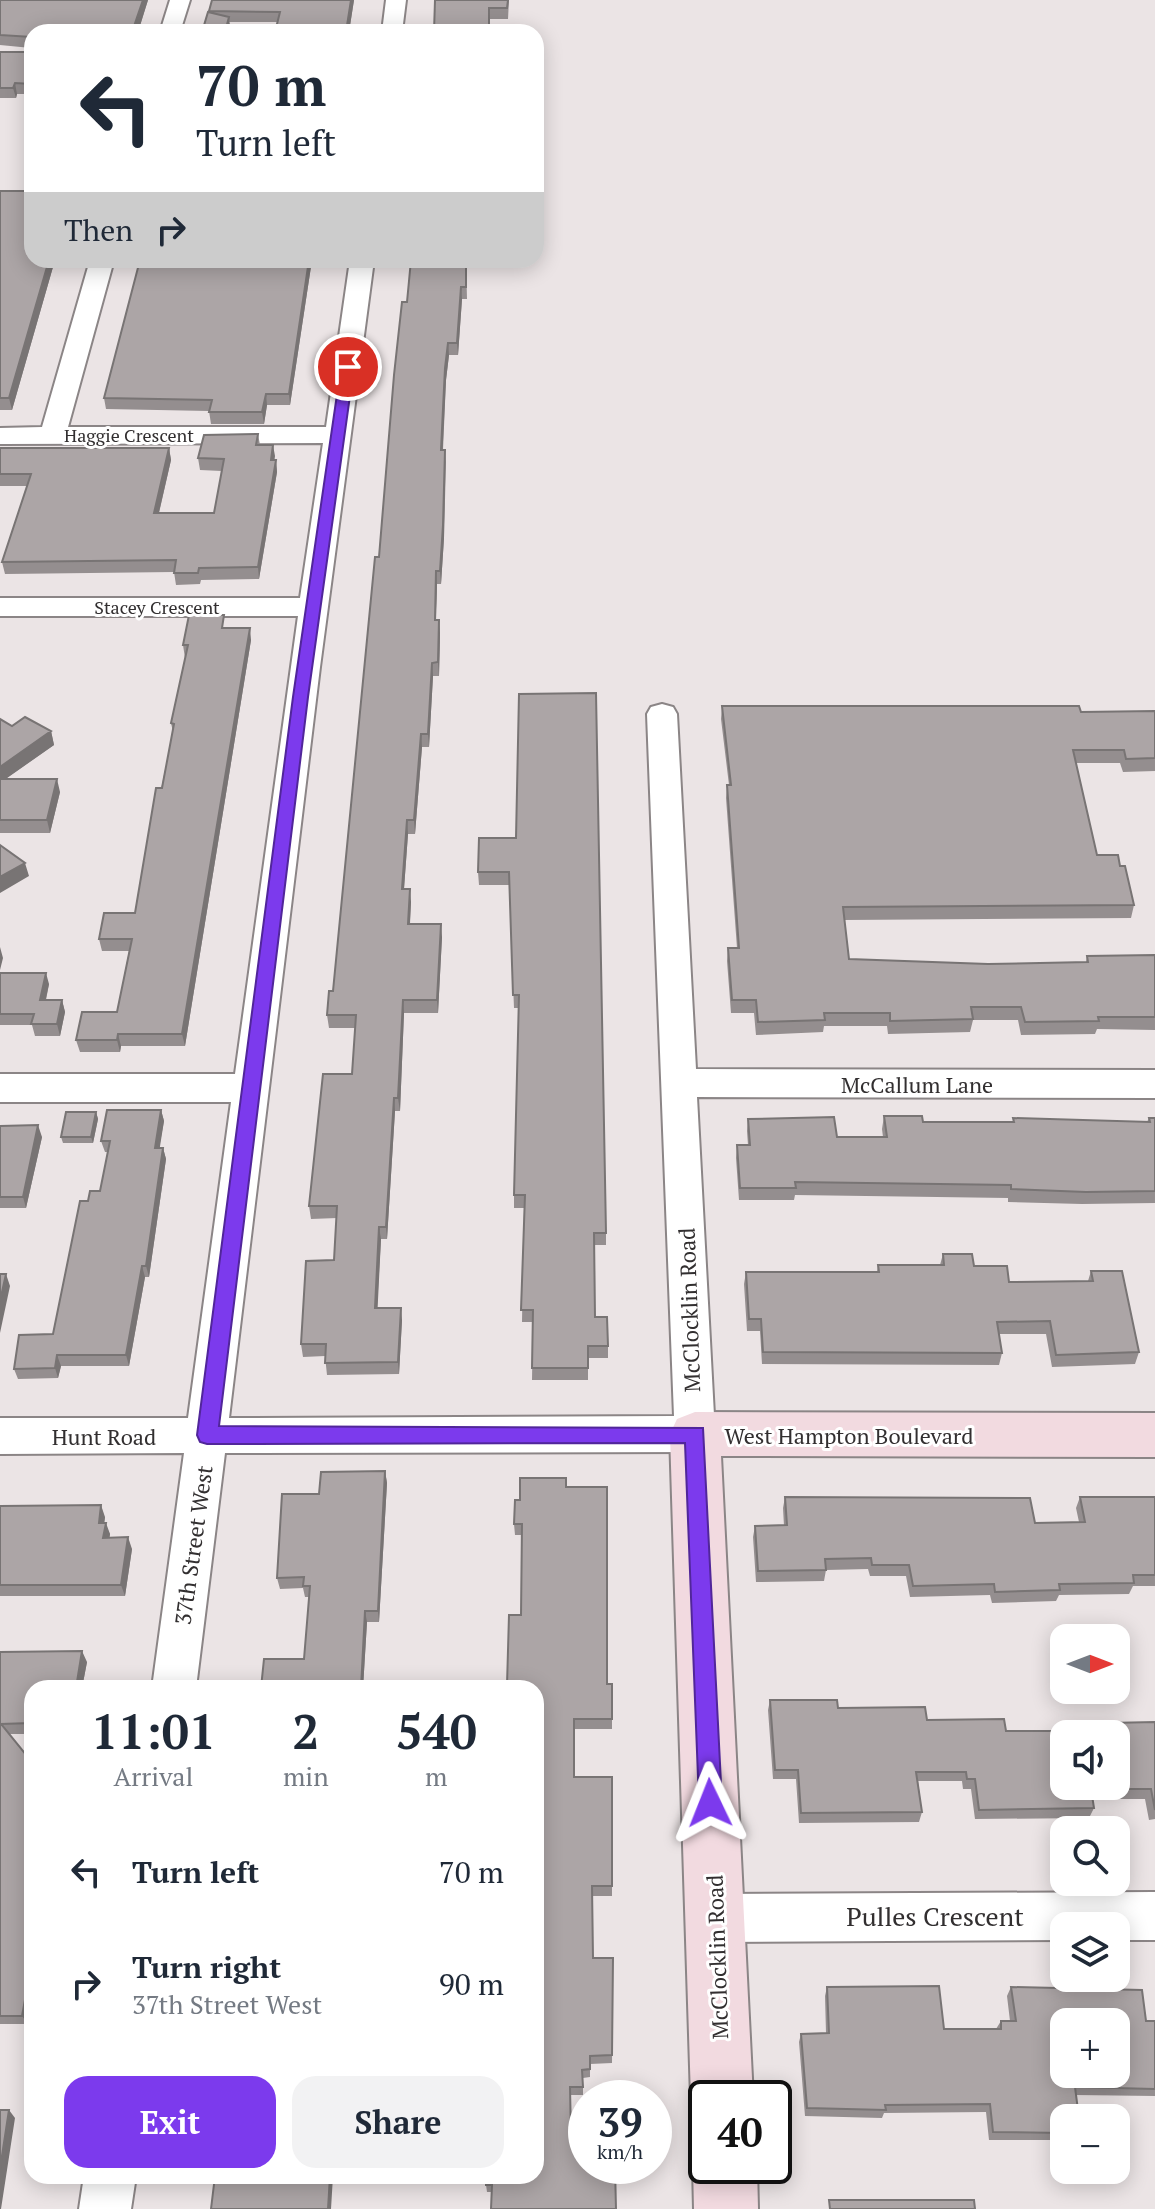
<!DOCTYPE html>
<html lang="en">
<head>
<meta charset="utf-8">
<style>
	:root { --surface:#fff; --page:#f2f2f3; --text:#1f2937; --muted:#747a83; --accent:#7c3aed }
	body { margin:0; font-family:"PT Serif",serif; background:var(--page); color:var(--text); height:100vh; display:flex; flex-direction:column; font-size:30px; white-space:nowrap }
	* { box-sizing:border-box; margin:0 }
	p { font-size:26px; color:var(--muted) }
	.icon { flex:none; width:44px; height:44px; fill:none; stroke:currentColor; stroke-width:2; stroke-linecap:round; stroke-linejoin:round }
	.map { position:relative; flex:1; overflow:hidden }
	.sheet { position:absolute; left:24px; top:1680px; width:520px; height:504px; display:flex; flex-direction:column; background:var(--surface); border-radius:24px; box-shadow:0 4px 20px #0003 }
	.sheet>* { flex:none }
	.hud { position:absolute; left:24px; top:24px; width:520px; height:244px; border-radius:24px; box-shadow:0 4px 20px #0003; background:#fff; color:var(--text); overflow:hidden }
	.needle { width:52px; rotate:90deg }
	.controls { position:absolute; left:1050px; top:1624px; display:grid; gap:16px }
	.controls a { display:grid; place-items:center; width:80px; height:80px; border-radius:16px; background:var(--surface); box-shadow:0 4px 20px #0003; font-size:40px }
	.speed { position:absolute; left:568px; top:2080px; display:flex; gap:16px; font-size:40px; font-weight:700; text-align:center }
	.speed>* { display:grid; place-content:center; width:104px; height:104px; border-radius:50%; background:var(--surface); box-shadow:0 4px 20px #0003; line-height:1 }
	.speed small { font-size:20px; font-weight:400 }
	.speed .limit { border:4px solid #111; border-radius:12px; background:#fff; color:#111 }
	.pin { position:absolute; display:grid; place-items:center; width:68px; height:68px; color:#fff; margin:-34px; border:4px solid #fff; border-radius:50%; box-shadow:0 2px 8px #0007 }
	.me { position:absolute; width:88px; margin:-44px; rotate:358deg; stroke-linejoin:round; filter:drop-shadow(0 0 6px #0008) }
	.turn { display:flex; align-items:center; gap:28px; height:168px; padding:0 40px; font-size:36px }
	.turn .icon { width:104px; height:104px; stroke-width:2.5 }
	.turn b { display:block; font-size:56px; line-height:68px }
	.then { display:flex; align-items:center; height:76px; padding:0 40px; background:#0003; gap:16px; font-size:30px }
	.eta { display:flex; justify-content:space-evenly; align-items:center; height:136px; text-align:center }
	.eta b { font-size:48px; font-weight:800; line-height:56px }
	.action { display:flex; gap:16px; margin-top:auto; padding:16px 40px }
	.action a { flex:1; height:92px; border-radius:24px; background:var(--accent); color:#fff; font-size:32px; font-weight:800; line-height:92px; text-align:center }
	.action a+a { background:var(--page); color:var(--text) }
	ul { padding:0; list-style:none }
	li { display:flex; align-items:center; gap:24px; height:112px; padding:0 40px }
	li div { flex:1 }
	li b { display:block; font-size:30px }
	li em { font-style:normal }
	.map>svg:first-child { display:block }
</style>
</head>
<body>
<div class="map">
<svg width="1155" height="2209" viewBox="0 0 1155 2209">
	<rect width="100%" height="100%" fill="#ebe4e5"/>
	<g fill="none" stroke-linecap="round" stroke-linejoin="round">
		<g stroke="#8b8586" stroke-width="4">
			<path id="street" d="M170,0H190L180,32H160Z
				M386,0H406L402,32H382Z
				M90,260H114L68,427H326L350,260H374L320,667L229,1418L674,1416L647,714L651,707L662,704L673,707L677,714L696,1069L1155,1070V1098L697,1097L715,1434L709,1447L695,1452L225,1453L196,1688H152L184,1453L0,1454V1418H188L231,1102H0V1074H235L298,616H0V598H300L323,443L0,444V428L42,427Z
				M1155,1892V1940H1116V1926H1064V1940L715,1942L698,1935L691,1918L698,1901L715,1894Z
				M84,2176H136L131,2209H79Z"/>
		</g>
		<g stroke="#8b8586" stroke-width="4">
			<path id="secondary" d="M695,1412L1155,1413V1457L721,1456L753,2098H706V2122L700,2120L691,2098L670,1434L677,1419Z
				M706,2142V2166H757L758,2209H694L693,2166Z"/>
		</g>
		<use href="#street" fill="#fff" fill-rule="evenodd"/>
		<use href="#secondary" fill="#f2dae0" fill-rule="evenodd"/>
	</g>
	<path fill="#948e8f" d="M0,0H148L138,32H32V94H17L16,98H0V52H30L31,48L0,45Z
		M212,0H354L349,32H275L278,22H229L230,27L202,32Z
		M435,0H509L508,19H490Z
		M0,191L32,260H55L12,410H0Z
		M312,260L290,405H267L264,424H211L209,411L106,409L104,398Z
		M408,260H466L467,299H462L458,355H449L446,380L443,450H445L446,462L444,538L441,584H437L436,620H439L440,633L439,676H433L429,747H422L415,834H408L404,889L411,902L410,924L442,937L438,1013H404L400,1111H395L387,1239H381L377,1308L402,1320L399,1374L327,1375L325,1356L303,1357L301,1344L334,1260L337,1218L311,1219L309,1206L352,1074L355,1028H329L327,1015L333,991L411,264H408Z
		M258,434L260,445H273L274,460H276L277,472L259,579L201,580L200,584L176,585L174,572L5,574L2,562L27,486H0V448H169L171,460L159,513H214L222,471L200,470L198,458Z
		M226,628L251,640L185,1046H121L120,1052H80L76,1040L117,1012L129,951H102L99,939L135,913L173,732L171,723L185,658L183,645Z
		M722,706L1081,712L1155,711V771L1123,772L1120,763H1076L1097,855L1120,866L1134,905L1131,918L844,920L849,959L988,964L1086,962L1087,956L1155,955V1030L1097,1029L1095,1034L1021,1035L1018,1020H973L970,1032L888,1034L887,1026H824L823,1032L756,1035L754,1013H731L727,961L728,948H737L726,798L727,785H729L721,719Z
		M0,719L12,726L51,731L54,745L5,779L60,792L50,833H0Z
		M516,838L606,1233V1245H594L595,1317L608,1346V1358H588V1380H532L533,1322H522L524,1208H514V1195L519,1008H514L509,885H479L478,872Z
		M0,973L49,984L46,1000H62L65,1012L60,1036H35L32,1025H0Z
		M161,1110L164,1121L159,1148H163L166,1159L149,1277H145L129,1366H61L58,1378L18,1379L14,1369L53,1334L88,1201L100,1191L108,1152H105L101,1141Z
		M96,1112L98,1119L93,1143H63L61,1137Z
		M884,1116L923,1122H1013V1118L1147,1122L1149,1118H1155V1203L1082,1204L1008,1202V1198L795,1195L794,1200H739L736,1158L737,1145H748L747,1131L748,1119L837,1137H883L882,1129Z
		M0,1126L42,1137L26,1208H0Z
		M943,1254L1009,1282L1088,1281L1091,1271L1139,1352L1135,1364L1052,1367L1046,1334H999L1002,1353L999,1365L762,1364L760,1331H747L744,1284L746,1272H877L878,1265H940Z
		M385,1471L387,1483L379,1622H367L363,1688H261L304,1659L309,1597H305L303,1588L280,1589L277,1578L319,1494Z
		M520,1478H566V1487H607V1684H612V1729H574V1777H612V1896H592L593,1958H613L612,2063L590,2064V2077L583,2078V2095H570L571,2135H586V2166H615L616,2209H491L492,2192H487L486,2185V2176H536V1688H502V1685H507L509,1615H521L522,1535H515L514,1524L515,1500H520Z
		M785,1497L1035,1523L1079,1522L1076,1508L1080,1497H1155V1586H1133L1129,1594L1059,1595L1056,1601L992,1603L990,1595L910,1597L906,1576H870L868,1569L826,1570L824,1581L756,1582L753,1537L755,1526H784L783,1508Z
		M0,1506L105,1517L104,1523L110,1534L109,1538L132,1549L125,1596H0Z
		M0,1652L87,1662L82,1688H32V1734H9L28,2024H0Z
		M770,1700L1006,1731H1106L1109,1723L1155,1722V1819L1149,1820L1145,1799H1092L1094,1808L1089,1818L975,1819L971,1789H963L962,1781H918L922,1812L919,1822L799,1823L796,1779H773L768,1710Z
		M827,1987L944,2029H996L1001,2021H1010L1007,1996L1011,1987L1146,2021H1155V2096L1076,2095L1064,2118V2140H989L986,2112L884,2113L882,2118L805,2116L799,2042L801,2034L826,2033L825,1996Z"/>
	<path fill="#787474" d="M143,0H148L138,32H132Z
		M351,0H354L349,32H346Z
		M229,17L230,27L229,32H225Z
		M15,83L17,94L16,98L13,88Z
		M49,260H55L12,410L9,398Z
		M309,260H312L290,405L289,394Z
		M461,287L462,299L458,355L457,343Z
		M448,343L449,355L446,380L442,462L441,450L445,368Z
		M266,394L267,405L264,424L262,412Z
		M273,445L275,456L273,472L271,460Z
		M169,448L171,460L156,525L154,513Z
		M445,450L444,538L441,584L440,571Z
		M276,460L277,472L259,579L258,567Z
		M436,571L437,584L435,634V620Z
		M439,620L440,633L439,676L438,662Z
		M250,628L251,640L185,1046L182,1034Z
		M432,663L433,676L429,747L428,734Z
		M51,731L54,745L0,783V767Z
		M421,734L422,747L415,834L414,820Z
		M57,779L60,792L50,833L47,820Z
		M407,820L408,834L403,902L402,889Z
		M25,863L29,876L0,893V877Z
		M410,889L411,902L409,938L408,924Z
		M441,924L442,937L438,1013L437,1000Z
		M0,947L3,958L0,970Z
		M46,973L49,984L43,1012L40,1000Z
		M62,1000L65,1012L60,1036L57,1024Z
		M403,1000L404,1013L400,1111L398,1098Z
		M118,1034L121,1046L120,1052L117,1040Z
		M394,1098L395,1111L387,1239L386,1227Z
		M161,1110L164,1121L158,1159L155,1148Z
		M96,1112L98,1119L93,1143L91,1137Z
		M38,1125L42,1137L26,1208L23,1197Z
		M163,1148L166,1159L149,1277L146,1266Z
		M379,1227L381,1239L377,1320L375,1308Z
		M142,1266L145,1277L129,1366L126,1355Z
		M6,1274L10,1286L0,1333V1301Z
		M401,1308L402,1320L399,1374L398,1362Z
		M57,1355L61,1366L58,1378L55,1368Z
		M385,1471L387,1483L379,1622L378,1611Z
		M101,1505L105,1517L103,1534L99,1523Z
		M106,1523L110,1534L108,1549L103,1538Z
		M128,1537L132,1549L125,1596L121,1585Z
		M365,1611L367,1622L363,1688H361Z
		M82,1651L87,1662L82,1688H76Z
		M32,1962V2001L28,2024L22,2016Z
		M9,2110L15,2118L1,2209H0V2169Z
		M330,2176H333L331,2209H328Z"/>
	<path fill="#aca5a6" stroke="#787474" stroke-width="2" fill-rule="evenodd" d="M0,0H143L132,32H32V37L0,35Z
		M212,0H351L346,32H275L280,12L209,11Z
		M435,0H508L507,8H489V32H434Z
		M208,12L229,17L225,32H202Z
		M32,42V84L15,83L13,88H0V52H30Z
		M32,174V260H49L9,398H0V191H25Z
		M140,260H309L289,394H266L262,412H209L212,400L104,398Z
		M411,260H466V287H461L457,343H448L445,368L441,450H445L443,525L440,571H436L435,620H439L438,662L432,663L428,734H421L414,820H407L402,889H410L408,924H441L437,1000H403L398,1098H394L386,1227H379L375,1308H401L398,1362L325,1363L326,1344H301L306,1261L334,1260L337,1206H309L323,1074H352L356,1015H327L329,991H333L375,557H379L394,375L402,302H407Z
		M258,434L256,445H273L271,460H276L258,567L199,568L198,573H174L176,560L2,562L31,474H0V448H169L154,513H214L224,459L198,458L204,435Z
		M189,615H224L222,628H250L182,1034H118L117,1040H76L82,1012H117L132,939H99L104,913H135L156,788H162L174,724L171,723L188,645H183Z
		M596,693L606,1233H594L595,1317H607L608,1346H588V1368H532L533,1310H521L525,1195H514L519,995H513L509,872H478L479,838H516L519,694Z
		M722,706H1079L1081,712L1155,711V758L1126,759L1124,750H1073L1097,855H1118L1120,866H1125L1134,905L843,907L849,959L988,964L1088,962L1087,956L1155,955V1017H1098L1099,1021L1025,1022L1021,1007H971L973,1019L890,1021V1013H824L825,1020L758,1022L756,1000H732L728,948H739L727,785H731Z
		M25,717L51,731L0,767V719L12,726Z
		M0,779H57L47,820H0Z
		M0,845L25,863L0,877Z
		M0,973H46L40,1000H62L57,1024H31L34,1014H0Z
		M107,1110H161L155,1148H163L146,1266H142L126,1355H57L55,1368L14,1369L19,1335L53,1334L80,1201H88L90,1191H100L110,1141H101Z
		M66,1112H96L91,1137H61Z
		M884,1116H922L923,1122H1014L1013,1118L1150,1122L1149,1118H1155V1191L1086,1192L1011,1189V1185L795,1182L796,1188H740L737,1145H750L748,1119L834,1117L837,1137H887Z
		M38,1125L23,1197H0V1126Z
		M943,1254H972L974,1266H1007L1009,1282L1093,1281L1091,1271H1122L1139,1352L1056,1355L1050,1321L997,1322L1002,1353L763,1352L761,1319H749L746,1272H879L878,1265H944Z
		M0,1274H6L0,1301Z
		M385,1471L378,1611H365L361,1688H261L264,1659H304L310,1586H303L304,1577L277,1578L282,1494H319L321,1472Z
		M520,1478H566V1487H607V1684H612V1719H574V1777H612V1886H592L593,1958H613L612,2055L590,2056V2069L582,2070L583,2087H570L571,2135H586V2166H615L616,2209H491L492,2185H486V2176H536V1688H502V1685H507L509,1615H521L522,1524H514L515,1500H520Z
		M785,1497L1030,1498L1035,1523L1085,1522L1080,1497H1155V1575H1133L1134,1583L1059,1584L1060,1590L995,1592L994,1584L913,1586L909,1565H872L871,1558L825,1559L826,1570L758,1571L755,1526L787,1525Z
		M101,1505L99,1523H106L103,1538L128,1537L121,1585H0V1506Z
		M82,1651L76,1688H32V1723L1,1724L32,1762V1784L29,1800H32V1962L22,2016H0V1652Z
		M770,1700H837L838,1708L925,1707L927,1720L1004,1719L1006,1731H1111L1109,1723L1155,1722V1810L1151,1789H1091L1094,1808L979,1810L975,1779H967L966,1772H916L922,1812L801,1813L798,1770H775ZM1064,1734H1116V1786H1064Z
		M939,1986L944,2029H1001V2021H1016L1011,1987L1142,1990L1146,2021H1155V2089L1075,2087L1079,2118H1064V2133L993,2132L990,2104L885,2105L886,2110L807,2108L801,2034L829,2033L827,1987ZM1064,2022H1116V2074H1064Z
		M0,2110H9L0,2169Z
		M215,2176H330L328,2209H211Z
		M829,2200H974L975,2209H830Z"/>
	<path fill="#7c3aed" stroke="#51269a" stroke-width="2" d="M348,363L354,367L308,697L219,1426L703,1428L722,1803L719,1811L710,1815L702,1811L699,1803L685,1443L207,1444L200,1442L197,1435L293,697L341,367Z"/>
	<g text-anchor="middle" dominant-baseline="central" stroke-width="6" stroke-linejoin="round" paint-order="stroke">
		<g font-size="18" fill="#322f30" stroke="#fff">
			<text x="129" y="435">Haggie Crescent</text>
			<text x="157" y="607">Stacey Crescent</text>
		</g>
		<g font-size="22" fill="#322f30" stroke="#fff">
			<text x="917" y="1084">McCallum Lane</text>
			<text transform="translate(689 1310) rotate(-92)">McClocklin Road</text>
			<text x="849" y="1435">West Hampton Boulevard</text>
			<text x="104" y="1436">Hunt Road</text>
			<text transform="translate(193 1545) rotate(-82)">37th Street West</text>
			<text transform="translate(717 1957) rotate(-92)">McClocklin Road</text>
		</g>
		<g font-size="26" fill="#322f30" stroke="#fff">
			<text x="935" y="1916">Pulles Crescent</text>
		</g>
	</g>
</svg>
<div class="controls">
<a><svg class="needle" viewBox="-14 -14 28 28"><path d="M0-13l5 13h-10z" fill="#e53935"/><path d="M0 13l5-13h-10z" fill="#747a83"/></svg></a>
<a><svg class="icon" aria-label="sound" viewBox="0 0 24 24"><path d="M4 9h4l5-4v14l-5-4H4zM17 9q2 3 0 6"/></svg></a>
<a><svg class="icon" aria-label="search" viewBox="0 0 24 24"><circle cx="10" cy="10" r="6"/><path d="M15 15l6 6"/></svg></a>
<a><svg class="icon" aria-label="layers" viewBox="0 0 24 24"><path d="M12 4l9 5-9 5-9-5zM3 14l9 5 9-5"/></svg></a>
<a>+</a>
<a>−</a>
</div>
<div class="speed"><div>39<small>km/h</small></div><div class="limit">40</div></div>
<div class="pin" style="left:348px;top:367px;background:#d93025"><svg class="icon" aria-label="arrive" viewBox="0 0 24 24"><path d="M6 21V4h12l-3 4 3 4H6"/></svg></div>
<svg class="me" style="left:710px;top:1803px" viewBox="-20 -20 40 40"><path d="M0-17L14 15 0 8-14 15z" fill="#7c3aed" stroke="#fff" stroke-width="4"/></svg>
<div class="hud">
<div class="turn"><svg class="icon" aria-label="left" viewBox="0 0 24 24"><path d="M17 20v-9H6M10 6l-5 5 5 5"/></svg><div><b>70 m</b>Turn left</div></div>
<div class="then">Then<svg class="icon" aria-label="right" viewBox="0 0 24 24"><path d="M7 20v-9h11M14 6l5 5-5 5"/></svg></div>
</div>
<section class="sheet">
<div class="eta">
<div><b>11:01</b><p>Arrival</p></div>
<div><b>2</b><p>min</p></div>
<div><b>540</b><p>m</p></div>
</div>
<ul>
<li><svg class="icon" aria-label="left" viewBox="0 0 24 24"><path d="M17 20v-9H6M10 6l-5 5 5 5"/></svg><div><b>Turn left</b></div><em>70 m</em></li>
<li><svg class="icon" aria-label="right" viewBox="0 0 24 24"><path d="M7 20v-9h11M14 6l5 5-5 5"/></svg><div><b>Turn right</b><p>37th Street West</p></div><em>90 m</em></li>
</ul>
<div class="action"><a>Exit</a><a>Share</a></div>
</section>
</div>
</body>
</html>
